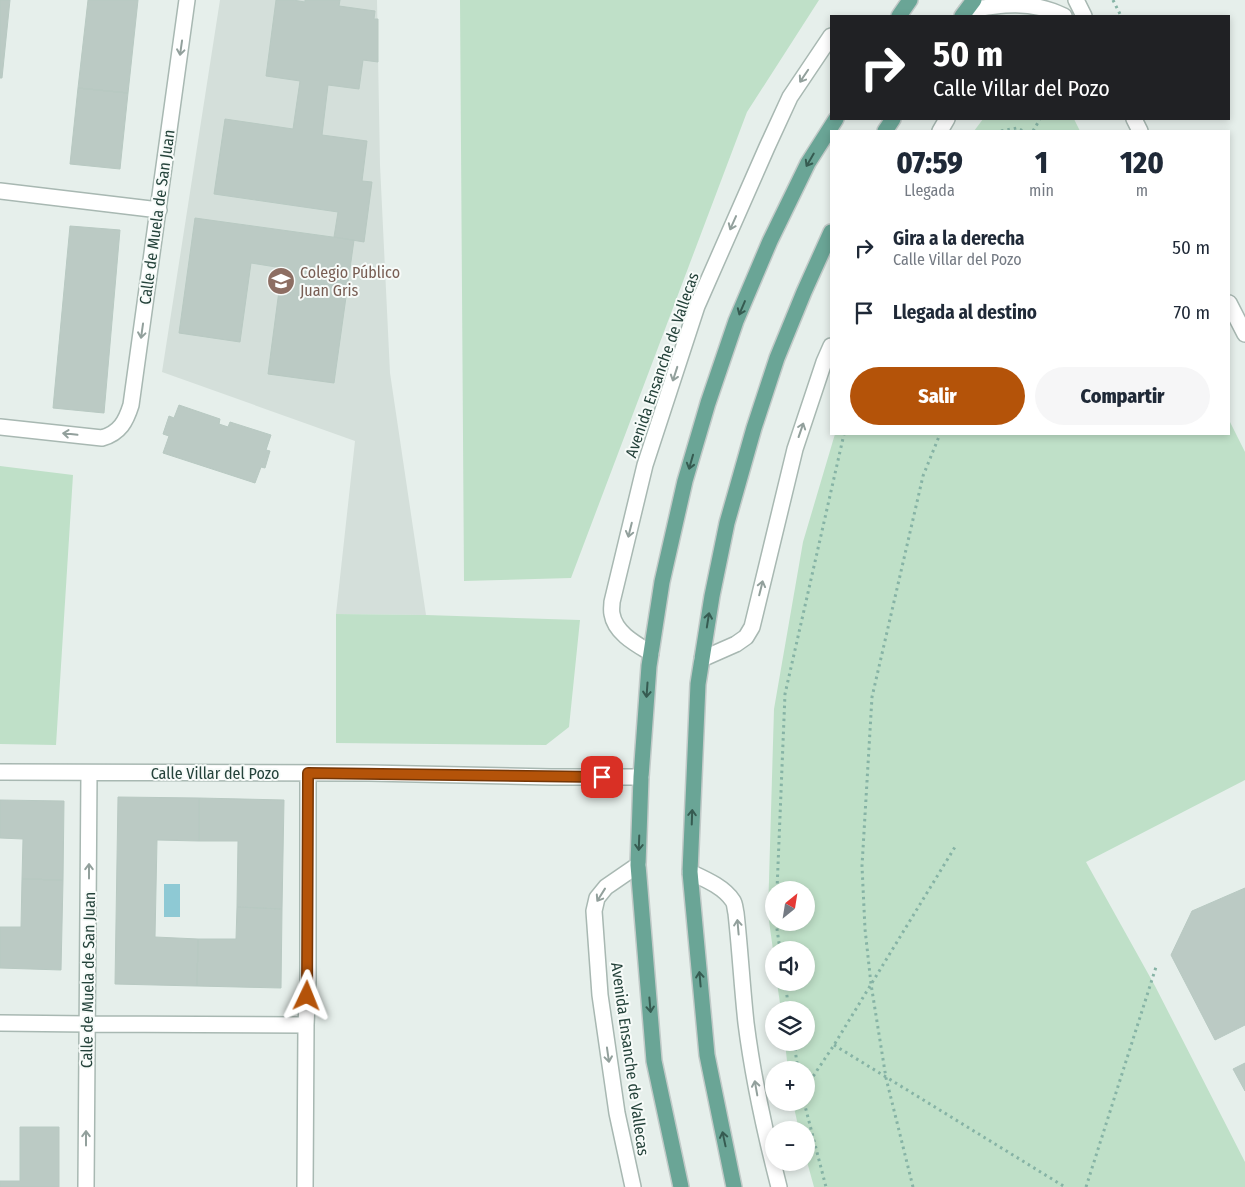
<!DOCTYPE html>
<html lang="es">
<head>
<meta charset="utf-8">
<style>
	:root { --surface:#fff; --page:#f6f6f7; --text:#1f2937; --muted:#747a83; --accent:#b45309 }
	body { margin:0; font-family:"Fira Sans Condensed",sans-serif; background:var(--page); color:var(--text); height:100vh; display:flex; flex-direction:column; font-size:19px; white-space:nowrap }
	* { box-sizing:border-box; margin:0 }
	p { font-size:16px; color:var(--muted) }
	.icon { flex:none; width:28px; height:28px; fill:none; stroke:currentColor; stroke-width:2; stroke-linecap:round; stroke-linejoin:round }
	.map { position:relative; flex:1; overflow:hidden }
	.sheet { position:absolute; left:830px; top:130px; width:400px; height:305px; display:flex; flex-direction:column; background:var(--surface); border-radius:0px; box-shadow:0 2px 8px #0003 }
	.sheet>* { flex:none }
	.hud { position:absolute; left:830px; top:15px; width:400px; height:105px; border-radius:0px; box-shadow:0 2px 8px #0003; background:#202124; color:#fff; overflow:hidden }
	.needle { width:32px; rotate:30deg }
	.controls { position:absolute; left:765px; top:881px; display:grid; gap:10px }
	.controls a { display:grid; place-items:center; width:50px; height:50px; border-radius:50%; background:var(--surface); box-shadow:0 2px 8px #0003; font-size:25px }
	.pin { position:absolute; display:grid; place-items:center; width:42px; height:42px; color:#fff; margin:-21px; border-radius:10px; box-shadow:0 2px 8px #0006 }
	.me { position:absolute; width:55px; margin:-28px; rotate:2deg; stroke-linejoin:round; filter:drop-shadow(0 0 4px #0008) }
	.turn { display:flex; align-items:center; gap:18px; height:105px; padding:0 20px; font-size:22px }
	.turn .icon { width:65px; height:65px; stroke-width:2.5 }
	.turn b { display:block; font-size:35px; line-height:42px }
	.eta { display:flex; justify-content:space-evenly; align-items:center; height:85px; text-align:center }
	.eta b { font-size:30px; font-weight:800; line-height:35px }
	.cta { display:flex; gap:10px; margin-top:auto; padding:10px 20px }
	.cta a { flex:1; height:58px; border-radius:30px; background:var(--accent); color:#fff; font-size:20px; font-weight:800; line-height:58px; text-align:center }
	.cta a+a { background:var(--page); color:var(--text) }
	ul { padding:0; list-style:none }
	li { display:flex; align-items:center; gap:15px; height:65px; padding:0 20px }
	li div { flex:1 }
	li b { display:block; font-size:19px }
	li em { font-style:normal }
	.map>svg:first-child { display:block }
</style>
</head>
<body>
<div class="map">
<svg width="1245" height="1187" viewBox="0 0 1245 1187">
	<rect width="100%" height="100%" fill="#e6efeb"/>
	<path fill="#d4dfda" d="M220,0H377L380,165L390,373L426,615L336,614L355,441L162,372Z"/>
	<path fill="#bfe0c8" fill-rule="evenodd" d="M460,0H819L747,112L571,578L464,581Z
		M983,119H1074L1080,131H974Z
		M1229,420L1245,452V780L1086,862L1155,986L1245,1162V1187H814L806,1158V1130H799L793,1103L806,1102V1070H788L785,1043L806,1042V1010H781L777,983L806,982V950H774V957L768,914L774,709L803,542L835,434H1229ZM774,890H806V922H774Z
		M0,466L73,475L56,745L0,744Z
		M336,614L426,615L580,620L569,727L546,745L336,743Z"/>
	<path fill="#8ec9d4" d="M164,884H180V917H164Z"/>
	<path fill="#bbcac4" stroke="#b8c9c2" d="M0,0H10L2,78H0Z
		M88,0H138L128,93L78,88Z
		M276,0H293L305,2V0H340L339,6L375,11L374,19H378V62L363,60L359,89L328,85L322,135L367,141L362,181L372,182L364,242L334,237L338,212L214,194L225,119L293,129L300,81L266,76Z
		M78,88L128,93L120,169L70,164Z
		M195,218L354,240L334,383L268,374L282,268L251,263L240,342L179,333Z
		M70,226L120,230L104,413L53,408Z
		M179,405L220,419L219,424L228,427L230,422L271,435L266,450L270,451L265,468L261,467L255,483L163,453L169,436L163,434L169,416L174,418Z
		M118,797L199,798V841L157,840L155,937L198,939L197,986L115,984Z
		M199,798L284,800L282,909L237,907L238,841H199Z
		M0,800L64,801L63,880L22,879L23,839L0,838Z
		M22,879L63,880L61,970L0,968V927H21Z
		M1245,888V1025L1215,1040L1171,955L1192,911Z
		M237,907L282,909L281,988L197,986L198,939H236Z
		M1245,1063V1091L1233,1069Z
		M20,1127H59V1187H0V1181H20Z"/>
	<g fill="none" stroke-linecap="round" stroke-linejoin="round">
		<g stroke="#a8b8b2" stroke-width="18">
			<path id="pedestrian" d="M0,1023L88,1024"/>
		</g>
		<g stroke="#a8b8b2" stroke-width="18">
			<path id="minor" d="M1076,0L1084,16
				M966,11C1002,4 1031,0 1064,16
				M1134,119L1140,131
				M940,131L947,119
				M0,191L159,210
				M1229,303L1245,334
				M0,427L102,438C120,433 126,421 131,405L187,0
				M651,653C636,644 615,633 612,614C611,610 612,606 612,602L645,465L697,306L767,147L790,97L831,36
				M702,659L736,644L746,637L752,627L795,449L824,362L831,346
				M0,772L369,773L551,777H641
				M690,872C705,879 724,887 733,901C735,904 735,909 736,913C740,949 742,986 746,1023C753,1078 765,1133 779,1187
				M88,1024L306,1025
				M86,1187L89,773
				M305,1187L306,1025L308,981V773
				M633,1187L617,1113L600,995L594,911L597,898L606,887L638,865"/>
		</g>
		<g stroke="#c2cac8" stroke-width="18">
			<path id="primary" d="M899,16L910,0
				M962,16L974,0
				M885,131L893,119
				M681,1187L654,1061L638,865L641,777L649,666L662,582L685,481L708,403L736,321L770,241L808,163L836,119
				M734,1187L707,1055L690,872L698,684L712,596L727,523L754,428L777,358L804,292L831,232"/>
		</g>
		<path stroke="#86b3a5" stroke-width="3" stroke-dasharray="2.5 4" stroke-linecap="butt" d="M1113,0L1121,16
			M1001,131L1017,128L1023,131
			M1033,131L1040,119
			M777,890L785,694L844,434
			M776,922L780,950
			M785,982L789,1010
			M794,1042L798,1070
			M834,1045L1065,1187
			M806,1087L834,1045L955,847
			M804,1102L826,1187
			M793,1107L796,1102
			M913,1187L886,1078L871,984L865,929L862,866L872,697L923,476L940,434
			M1086,1187L1156,967"/>
		<use href="#pedestrian" stroke="#fff" stroke-width="15"/>
		<use href="#minor" stroke="#fff" stroke-width="15"/>
		<use href="#primary" stroke="#6aa596" stroke-width="15"/>
	</g>
	<defs><path id="oneway-shaft" d="M-6 0H5M1.5-3L5.5 0L1.5 3" fill="none" stroke-width="1.6" stroke-linecap="round" stroke-linejoin="round" transform="scale(1.25)"/></defs>
	<g stroke="#92a09c">
		<use href="#oneway-shaft" transform="translate(181 48) rotate(98)"/>
		<use href="#oneway-shaft" transform="translate(804 76) rotate(124)"/>
		<use href="#oneway-shaft" transform="translate(733 223) rotate(114)"/>
		<use href="#oneway-shaft" transform="translate(142 331) rotate(98)"/>
		<use href="#oneway-shaft" transform="translate(675 374) rotate(108)"/>
		<use href="#oneway-shaft" transform="translate(801 430) rotate(-71)"/>
		<use href="#oneway-shaft" transform="translate(70 434) rotate(-174)"/>
		<use href="#oneway-shaft" transform="translate(630 530) rotate(104)"/>
		<use href="#oneway-shaft" transform="translate(761 588) rotate(-76)"/>
		<use href="#oneway-shaft" transform="translate(89 871) rotate(-90)"/>
		<use href="#oneway-shaft" transform="translate(601 895) rotate(122)"/>
		<use href="#oneway-shaft" transform="translate(738 927) rotate(-95)"/>
		<use href="#oneway-shaft" transform="translate(608 1055) rotate(82)"/>
		<use href="#oneway-shaft" transform="translate(756 1088) rotate(-100)"/>
		<use href="#oneway-shaft" transform="translate(86 1138) rotate(-90)"/>
	</g>
	<g stroke="#365b51">
		<use href="#oneway-shaft" transform="translate(810 160) rotate(120)"/>
		<use href="#oneway-shaft" transform="translate(742 308) rotate(113)"/>
		<use href="#oneway-shaft" transform="translate(691 462) rotate(106)"/>
		<use href="#oneway-shaft" transform="translate(708 620) rotate(-81)"/>
		<use href="#oneway-shaft" transform="translate(647 690) rotate(94)"/>
		<use href="#oneway-shaft" transform="translate(692 817) rotate(-88)"/>
		<use href="#oneway-shaft" transform="translate(639 843) rotate(92)"/>
		<use href="#oneway-shaft" transform="translate(700 979) rotate(-95)"/>
		<use href="#oneway-shaft" transform="translate(650 1005) rotate(85)"/>
		<use href="#oneway-shaft" transform="translate(724 1139) rotate(-102)"/>
	</g>
	<g fill="none" stroke-linecap="round" stroke-linejoin="round">
		<g stroke="#753606" stroke-width="12">
			<path id="route" d="M307,996L308,773L602,777"/>
		</g>
		<use href="#route" stroke="#b45309" stroke-width="9"/>
	</g>
	<defs>
		<g id="school-disc" transform="scale(1.4375)"><circle r="9.5" fill="#8d6e63" stroke="#f7fbf9"/><path d="M0-5L7-2L0 1L-7-2ZM-4 1L0 2.5L4 1V4Q0 6-4 4Z" fill="#fff"/></g>
	</defs>
	<g fill-rule="evenodd">
		<use href="#school-disc" x="281" y="281"/>
	</g>
	<g text-anchor="middle" dominant-baseline="central" stroke-width="4" stroke-linejoin="round" paint-order="stroke">
		<g font-size="16" fill="#24423a" stroke="#f7fbf9">
			<text transform="translate(157 217) rotate(-82)">Calle de Muela de San Juan</text>
			<text transform="translate(662 365) rotate(-71)">Avenida Ensanche de Vallecas</text>
			<text x="215" y="773">Calle Villar del Pozo</text>
			<text transform="translate(88 980) rotate(-89)">Calle de Muela de San Juan</text>
			<text transform="translate(630 1059) rotate(82)">Avenida Ensanche de Vallecas</text>
		</g>
		<g font-size="16" fill="#785e54" stroke="#f7fbf9" text-anchor="start">
			<text x="300" y="272">Colegio Público<tspan x="300" dy="18">Juan Gris</tspan></text>
		</g>
	</g>
</svg>
<div class="controls">
<a><svg class="needle" viewBox="-14 -14 28 28"><path d="M0-13l5 13h-10z" fill="#e53935"/><path d="M0 13l5-13h-10z" fill="#747a83"/></svg></a>
<a><svg class="icon" aria-label="sound" viewBox="0 0 24 24"><path d="M4 9h4l5-4v14l-5-4H4zM17 9q2 3 0 6"/></svg></a>
<a><svg class="icon" aria-label="layers" viewBox="0 0 24 24"><path d="M12 4l9 5-9 5-9-5zM3 14l9 5 9-5"/></svg></a>
<a>+</a>
<a>−</a>
</div>
<div class="pin" style="left:602px;top:777px;background:#d93025"><svg class="icon" aria-label="arrive" viewBox="0 0 24 24"><path d="M6 21V4h12l-3 4 3 4H6"/></svg></div>
<svg class="me" style="left:307px;top:996px" viewBox="-20 -20 40 40"><path d="M0-17L14 15 0 8-14 15z" fill="#b45309" stroke="#fff" stroke-width="4"/></svg>
<div class="hud">
<div class="turn"><svg class="icon" aria-label="right" viewBox="0 0 24 24"><path d="M7 20v-9h11M14 6l5 5-5 5"/></svg><div><b>50 m</b>Calle Villar del Pozo</div></div>
</div>
<section class="sheet">
<div class="eta">
<div><b>07:59</b><p>Llegada</p></div>
<div><b>1</b><p>min</p></div>
<div><b>120</b><p>m</p></div>
</div>
<ul>
<li><svg class="icon" aria-label="right" viewBox="0 0 24 24"><path d="M7 20v-9h11M14 6l5 5-5 5"/></svg><div><b>Gira a la derecha</b><p>Calle Villar del Pozo</p></div><em>50 m</em></li>
<li><svg class="icon" aria-label="arrive" viewBox="0 0 24 24"><path d="M6 21V4h12l-3 4 3 4H6"/></svg><div><b>Llegada al destino</b></div><em>70 m</em></li>
</ul>
<div class="cta"><a>Salir</a><a>Compartir</a></div>
</section>
</div>
</body>
</html>
